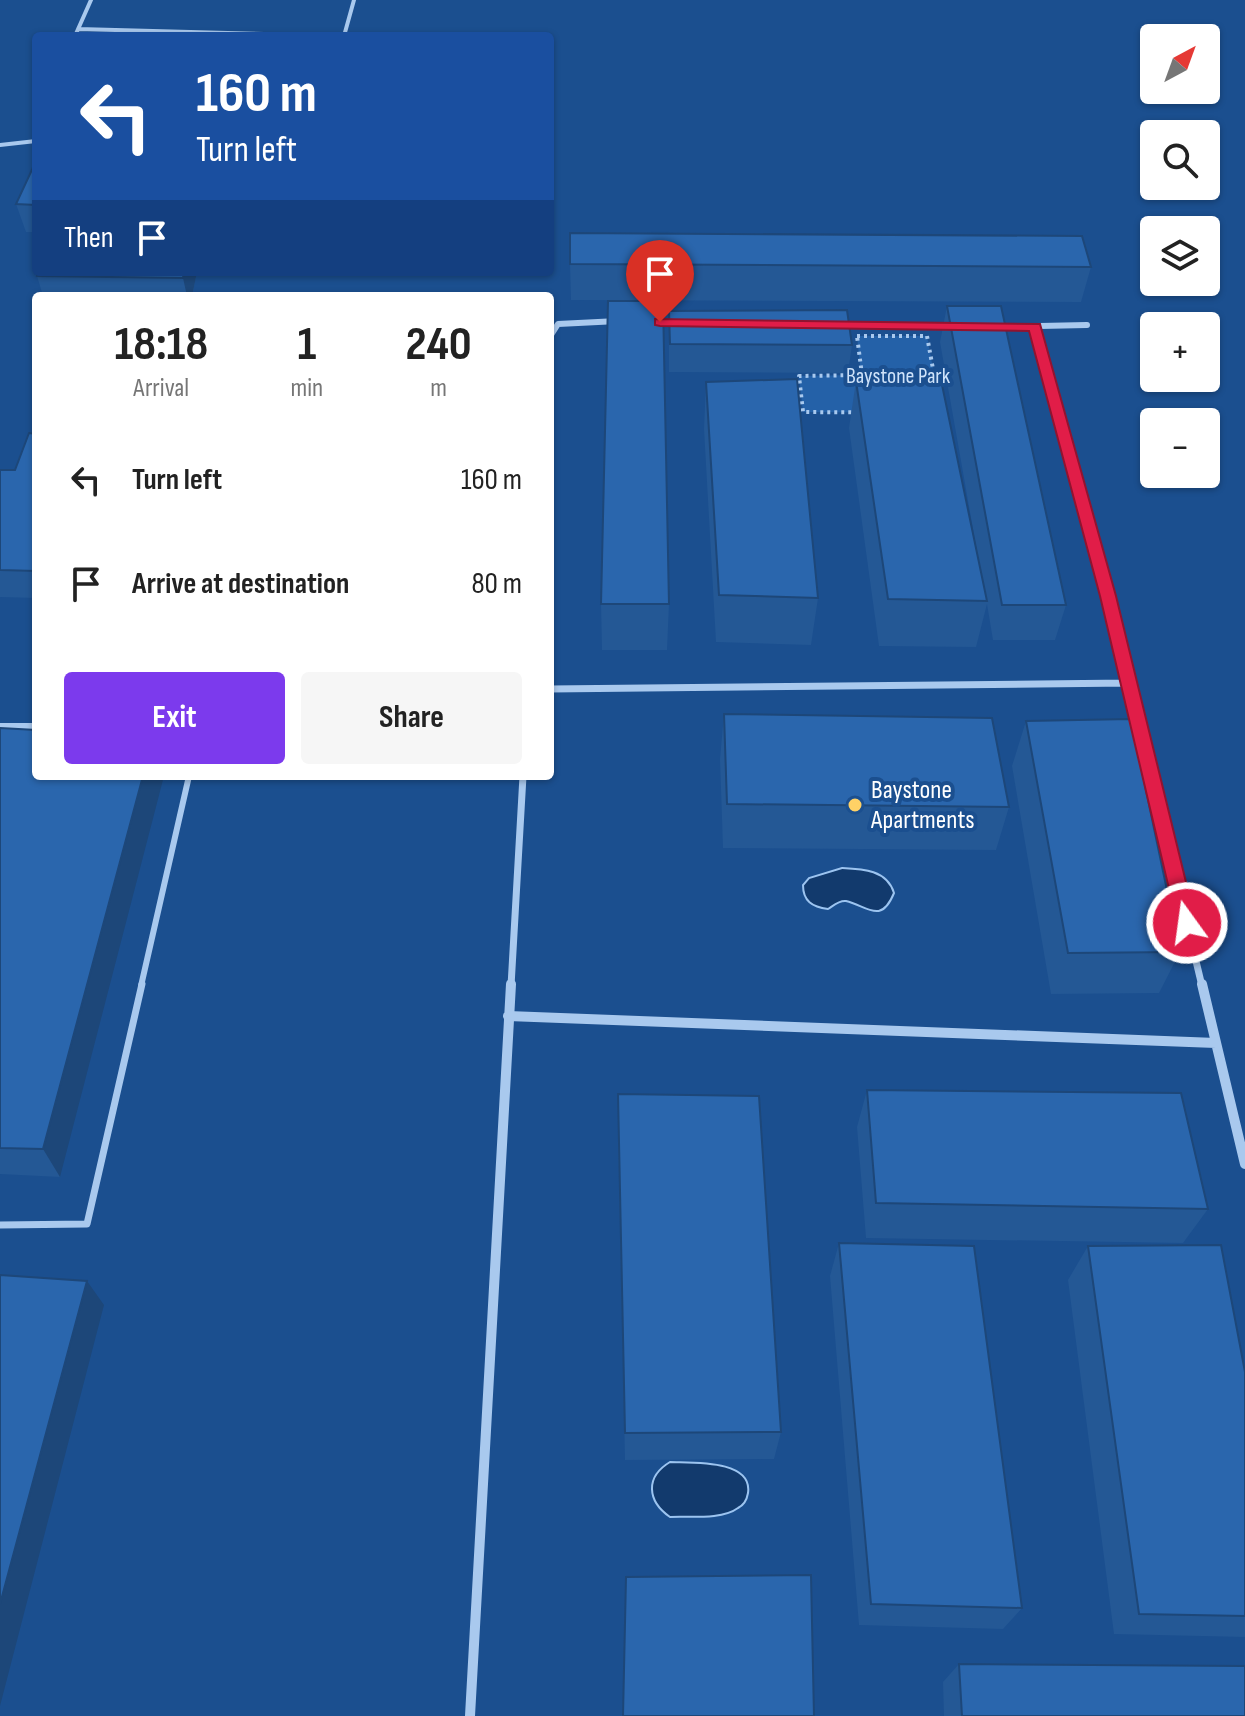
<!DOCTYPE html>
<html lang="en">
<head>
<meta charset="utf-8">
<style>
	:root { --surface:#fff; --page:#f6f6f6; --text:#222; --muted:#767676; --accent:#7c3aed }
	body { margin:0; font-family:"Sofia Sans Condensed",sans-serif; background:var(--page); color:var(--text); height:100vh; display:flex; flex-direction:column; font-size:30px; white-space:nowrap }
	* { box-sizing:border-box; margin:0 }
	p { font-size:26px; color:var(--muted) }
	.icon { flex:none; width:44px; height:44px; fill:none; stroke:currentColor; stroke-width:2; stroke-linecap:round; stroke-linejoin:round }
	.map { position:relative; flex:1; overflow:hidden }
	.side { position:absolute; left:32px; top:292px; width:522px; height:488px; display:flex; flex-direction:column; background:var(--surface); border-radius:8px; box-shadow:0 2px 6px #0004 }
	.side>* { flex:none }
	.hud { position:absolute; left:32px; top:32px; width:522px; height:244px; border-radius:8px; box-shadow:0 2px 6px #0004; background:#1a4fa0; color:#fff; overflow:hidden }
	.needle { width:52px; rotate:41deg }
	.tools { position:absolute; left:1140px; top:24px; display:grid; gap:16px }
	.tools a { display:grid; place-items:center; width:80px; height:80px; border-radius:8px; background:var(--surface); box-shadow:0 2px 6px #0004; font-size:40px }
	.pin { position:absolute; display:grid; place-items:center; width:68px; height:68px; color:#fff; margin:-82px -34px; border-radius:50% 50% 50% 0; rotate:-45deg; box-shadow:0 0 8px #0007 }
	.pin .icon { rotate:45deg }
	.me { position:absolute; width:88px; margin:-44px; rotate:346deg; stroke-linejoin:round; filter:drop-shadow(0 0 6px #0008) }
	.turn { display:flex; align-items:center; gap:28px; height:168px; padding:0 32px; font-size:36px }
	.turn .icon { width:104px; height:104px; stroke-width:2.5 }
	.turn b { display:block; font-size:56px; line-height:68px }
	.then { display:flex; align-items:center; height:76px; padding:0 32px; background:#0003; gap:16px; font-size:30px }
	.eta { display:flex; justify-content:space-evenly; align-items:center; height:136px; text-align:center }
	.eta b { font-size:48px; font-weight:700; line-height:56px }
	.cta { display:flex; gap:16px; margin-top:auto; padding:16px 32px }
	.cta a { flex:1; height:92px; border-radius:8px; background:var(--accent); color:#fff; font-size:32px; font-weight:700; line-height:92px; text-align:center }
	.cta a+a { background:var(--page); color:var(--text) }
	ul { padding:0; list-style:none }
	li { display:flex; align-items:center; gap:24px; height:104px; padding:0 32px }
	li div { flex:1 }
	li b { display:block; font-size:30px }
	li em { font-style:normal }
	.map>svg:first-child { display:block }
</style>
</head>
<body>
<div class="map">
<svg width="1245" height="1716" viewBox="0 0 1245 1716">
	<rect width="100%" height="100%" fill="#1b4f8f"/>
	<path fill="#2461a8" d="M857,336H927L941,413L803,412L799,376L861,375Z"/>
	<path fill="#123a6d" stroke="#9cc4f0" stroke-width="2" d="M842,868C863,869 887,870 894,893C881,925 867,906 846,901C839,900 833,906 828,909C812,907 803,901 803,885L809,878Z
		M670,1462C691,1463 753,1459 748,1493C747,1499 744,1505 738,1508C722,1520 689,1516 670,1517C647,1501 645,1477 670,1462Z"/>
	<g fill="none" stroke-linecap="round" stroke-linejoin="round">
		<path stroke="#a9c9ee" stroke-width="4" stroke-dasharray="3 4" stroke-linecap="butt" d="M857,336H927L941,413L803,412L799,376L862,375Z"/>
		<path stroke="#a9c9ee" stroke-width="4" d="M78,29L344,36
			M75,36L91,0
			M344,36L354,0
			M0,145L36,141"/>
		<path stroke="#a9c9ee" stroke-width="6" d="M0,726H36
			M141,986L189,776"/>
		<path stroke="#a9c9ee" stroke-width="7" d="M0,1225L87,1224L142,984"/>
		<path stroke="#a9c9ee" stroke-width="6" d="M840,325L954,326
			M996,327L1087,325
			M1035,327L1062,428
			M550,350L551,335L558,324L618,321"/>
		<path stroke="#a9c9ee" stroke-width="7" d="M1062,426L1108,596L1202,986
			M550,689L1128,683
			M511,986L523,776"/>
		<path stroke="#a9c9ee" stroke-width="10" d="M1202,984L1245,1164
			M508,1016L1216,1043
			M470,1716L511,984"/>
	</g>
	<path fill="#245895" d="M36,161V232H26L16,204Z
		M570,264L1091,267L1081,302L571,300Z
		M197,272L192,296H43L37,276Z
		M947,306L1066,605L1055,640H993L987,604L976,647L879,646L849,428L856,381L979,563L940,342Z
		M669,311L852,345L848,373L669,372Z
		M706,382L818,598L811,645L716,642L704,429Z
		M36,434V598L0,597V470H15Z
		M601,604H669L667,650H602Z
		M724,714L1009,807L996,850L723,848L720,759Z
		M1026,721L1180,952L1159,993L1051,994L1012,766Z
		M0,728L60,1177L0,1174Z
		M867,1090L1208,1209L1183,1243L866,1238L857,1127Z
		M618,1132L781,1432L774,1459L625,1460Z
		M839,1243L1022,1608L1003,1629L859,1625L830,1276Z
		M1088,1246L1245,1372V1637L1114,1634L1068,1280Z
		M959,1664L1245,1716H944L943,1682Z"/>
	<path fill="#1d4779" d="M184,272H197L192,296H187L183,278Z
		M143,776H164L60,1177L43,1149Z
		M87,1281L104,1305L0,1706V1604Z"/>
	<path fill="#2a66ad" stroke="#1d4779" stroke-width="2" d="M36,161V205L16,204Z
		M570,233L1082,236L1091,267L570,264Z
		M38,272H184L183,278L37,276Z
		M608,301H663L669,604H601Z
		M947,306H1001L1066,605H1002Z
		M847,310L852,345L670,344L669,311Z
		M797,379L818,598L719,595L706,382Z
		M941,380L987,601L888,599L856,381Z
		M29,433L36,434V571L0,570V470H15Z
		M724,714L992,718L1009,807L727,804Z
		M1131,719L1180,952L1068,953L1026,721Z
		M0,728L36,730V776H143L43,1149L0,1148Z
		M867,1090L1181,1093L1208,1209L876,1203Z
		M618,1094L759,1096L781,1432L625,1433Z
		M839,1243L974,1246L1022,1608L871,1604Z
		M1221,1245L1245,1372V1616L1139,1614L1088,1246Z
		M0,1275L87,1281L0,1604Z
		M811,1575L814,1716H623L626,1577Z
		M959,1664L1245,1666V1716H962Z"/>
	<path fill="#e11d48" stroke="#92132f" stroke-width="2" d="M655,319L1040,324L1116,596L1196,923L1193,929L1187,931L1177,923L1100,596L1029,331L660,326L655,325Z"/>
	<circle fill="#ffd166" stroke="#1b4f8f" stroke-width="3" cx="855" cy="805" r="8"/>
	<g text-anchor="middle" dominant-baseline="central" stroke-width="8" stroke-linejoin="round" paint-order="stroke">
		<g font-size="22" fill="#cfe3fa" stroke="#1b4f8f">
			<text x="898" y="376">Baystone Park</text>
		</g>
		<g font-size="26" fill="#fff" stroke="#1b4f8f" text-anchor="start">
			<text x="871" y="790">Baystone<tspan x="871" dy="30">Apartments</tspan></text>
		</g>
	</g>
</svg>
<div class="tools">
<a><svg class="needle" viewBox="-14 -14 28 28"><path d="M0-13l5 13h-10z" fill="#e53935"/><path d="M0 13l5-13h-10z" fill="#767676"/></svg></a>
<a><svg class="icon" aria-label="search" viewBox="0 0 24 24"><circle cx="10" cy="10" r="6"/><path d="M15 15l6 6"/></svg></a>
<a><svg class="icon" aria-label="layers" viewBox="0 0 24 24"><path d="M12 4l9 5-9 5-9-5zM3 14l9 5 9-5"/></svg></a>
<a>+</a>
<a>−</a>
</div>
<div class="pin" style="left:660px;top:322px;background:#d93025"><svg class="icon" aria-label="arrive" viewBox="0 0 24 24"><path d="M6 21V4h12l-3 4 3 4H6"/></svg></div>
<svg class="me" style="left:1187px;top:923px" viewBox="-20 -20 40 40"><circle r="17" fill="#e11d48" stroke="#fff" stroke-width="3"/><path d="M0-11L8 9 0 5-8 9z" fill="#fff"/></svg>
<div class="hud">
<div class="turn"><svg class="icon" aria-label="left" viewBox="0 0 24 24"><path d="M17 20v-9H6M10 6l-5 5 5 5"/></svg><div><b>160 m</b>Turn left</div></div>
<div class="then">Then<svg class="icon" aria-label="arrive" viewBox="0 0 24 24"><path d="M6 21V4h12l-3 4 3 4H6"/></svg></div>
</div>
<section class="side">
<div class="eta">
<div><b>18:18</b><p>Arrival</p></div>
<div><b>1</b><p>min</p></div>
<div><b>240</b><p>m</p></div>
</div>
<ul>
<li><svg class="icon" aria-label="left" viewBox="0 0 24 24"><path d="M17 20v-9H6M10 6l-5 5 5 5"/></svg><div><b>Turn left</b></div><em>160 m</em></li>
<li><svg class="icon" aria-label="arrive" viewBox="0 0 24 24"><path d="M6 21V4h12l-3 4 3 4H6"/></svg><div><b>Arrive at destination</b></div><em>80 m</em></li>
</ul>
<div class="cta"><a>Exit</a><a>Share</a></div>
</section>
</div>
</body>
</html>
